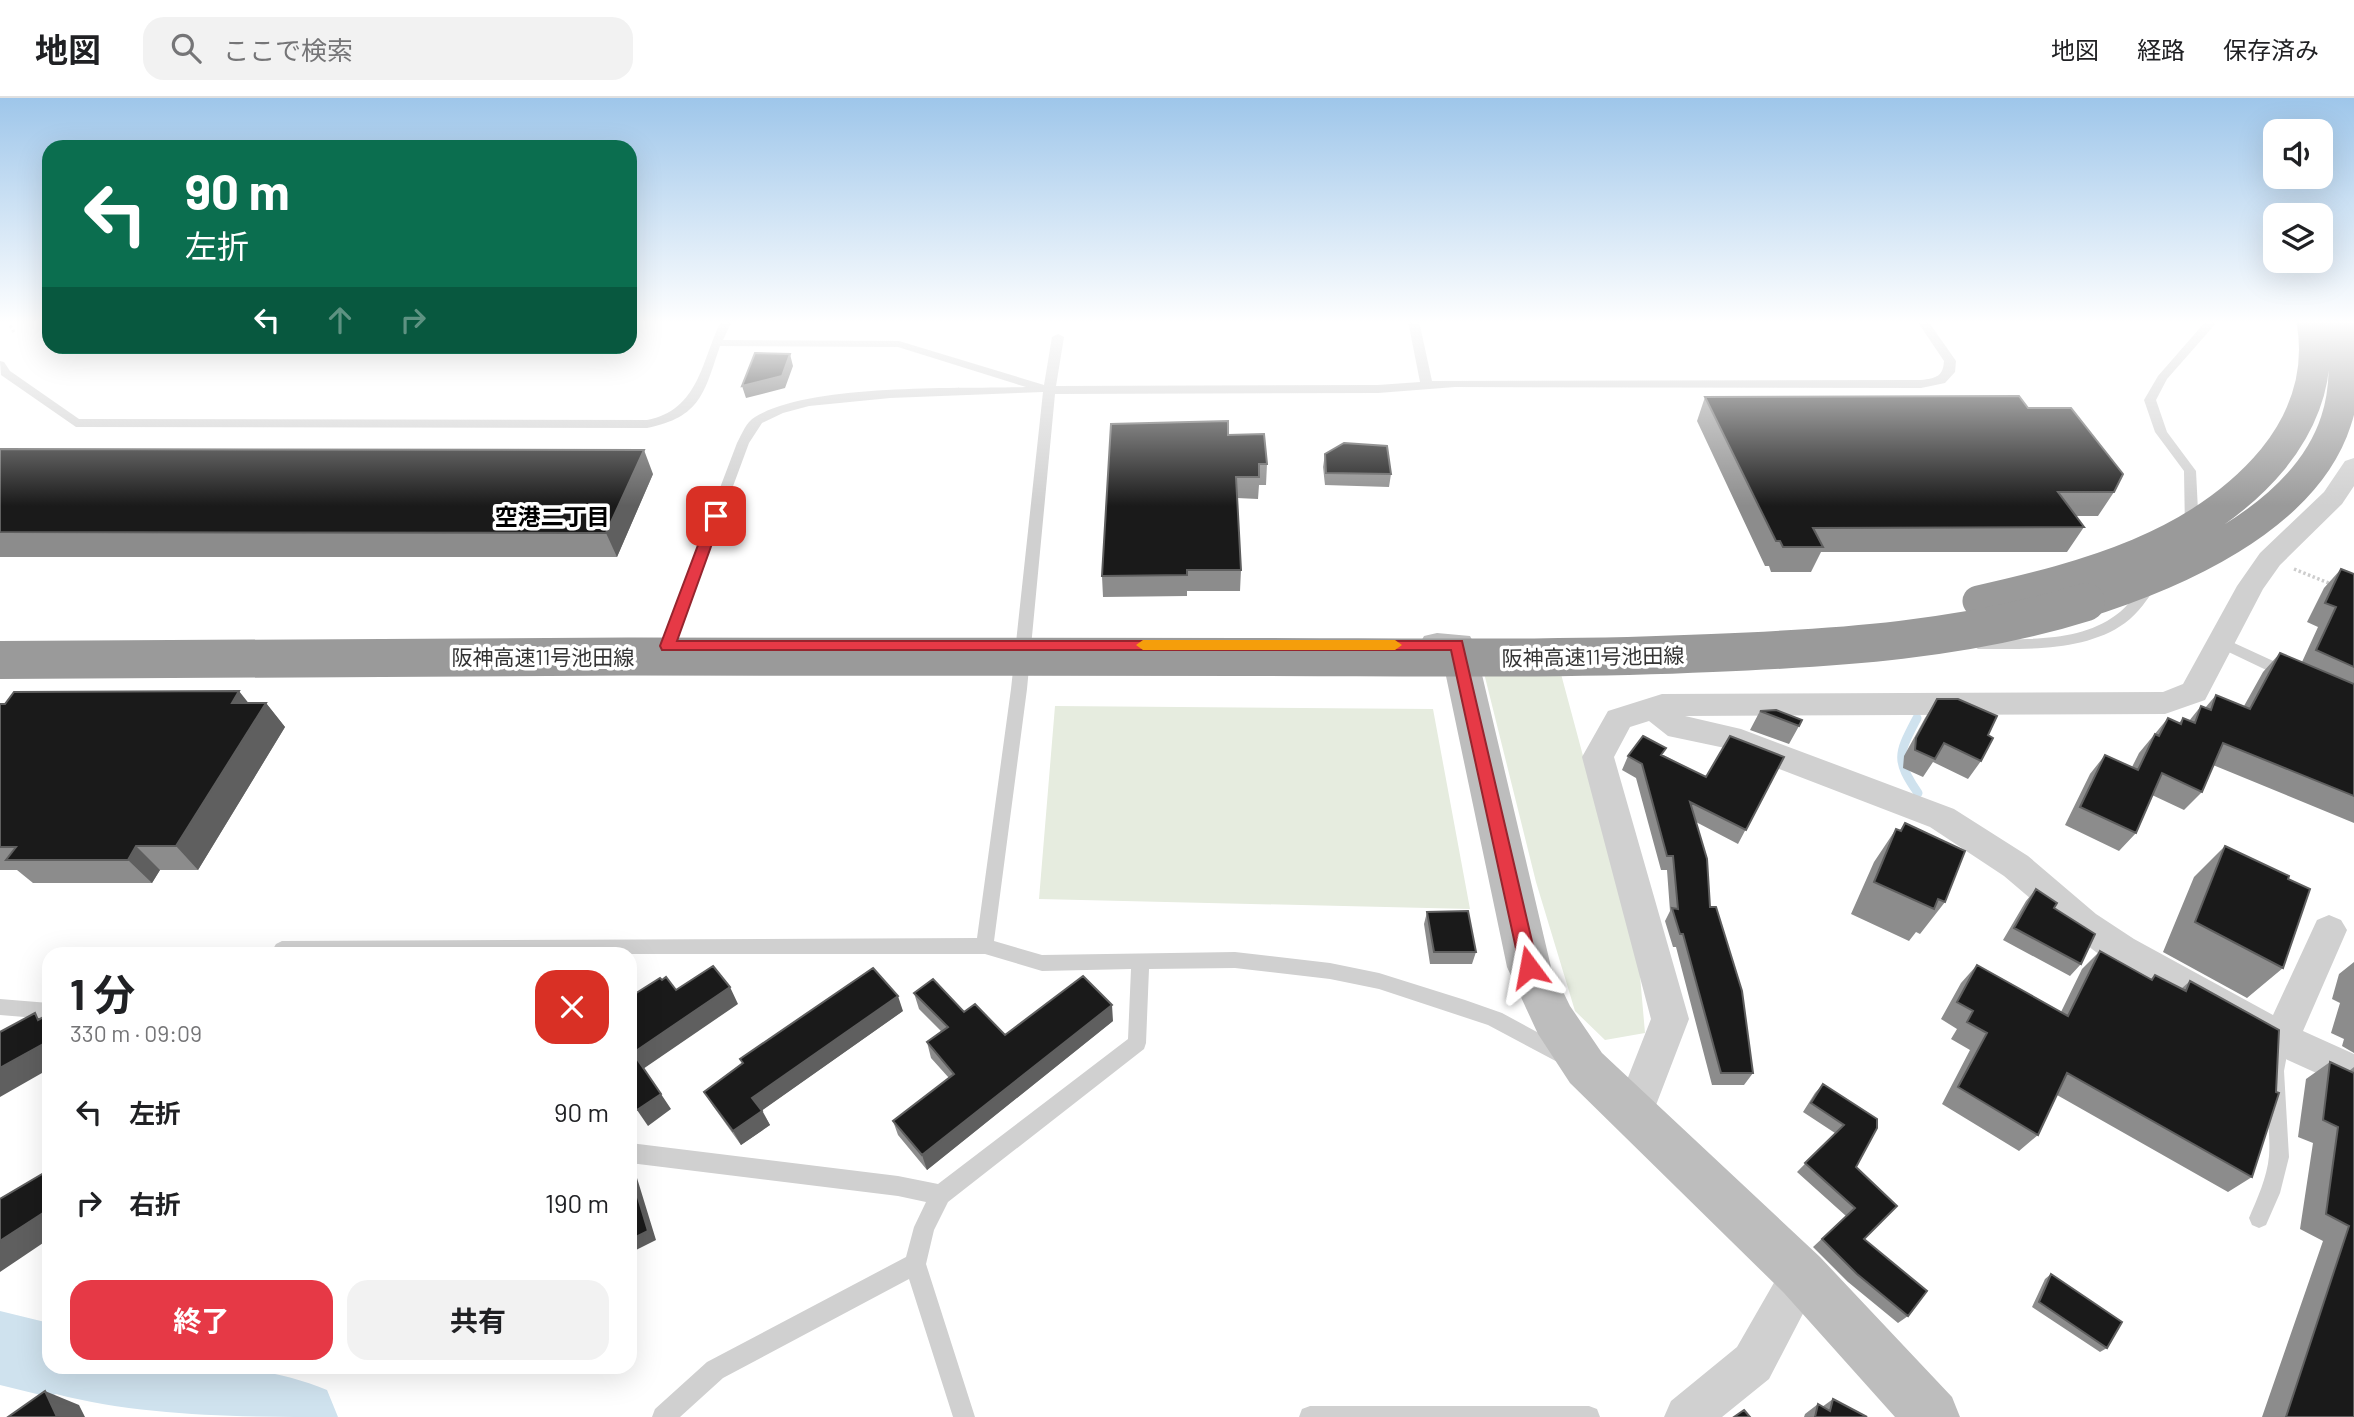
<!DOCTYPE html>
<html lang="ja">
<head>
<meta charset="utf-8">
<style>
	:root { --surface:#fff; --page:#f2f2f2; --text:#202124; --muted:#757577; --line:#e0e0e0; --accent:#e63946 }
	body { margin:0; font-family:Barlow,"Noto Sans JP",sans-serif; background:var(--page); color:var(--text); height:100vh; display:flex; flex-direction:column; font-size:26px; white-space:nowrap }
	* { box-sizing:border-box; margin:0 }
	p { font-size:23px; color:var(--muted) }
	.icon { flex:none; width:38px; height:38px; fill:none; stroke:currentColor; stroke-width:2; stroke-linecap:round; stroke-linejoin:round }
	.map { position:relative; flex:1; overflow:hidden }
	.side { position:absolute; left:42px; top:849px; width:595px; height:427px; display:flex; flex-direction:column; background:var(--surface); border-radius:21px; box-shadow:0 7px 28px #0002 }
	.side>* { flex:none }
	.top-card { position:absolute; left:42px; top:42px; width:595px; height:214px; border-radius:21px; box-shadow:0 7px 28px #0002; background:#0b6e4f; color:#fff; overflow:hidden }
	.controls { position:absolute; left:2263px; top:21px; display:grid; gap:14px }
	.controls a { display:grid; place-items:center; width:70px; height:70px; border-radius:14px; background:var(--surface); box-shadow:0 7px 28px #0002; font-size:35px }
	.pin { position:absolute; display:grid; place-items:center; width:60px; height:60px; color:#fff; margin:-30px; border-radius:14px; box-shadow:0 4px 10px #0006 }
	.me { position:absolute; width:77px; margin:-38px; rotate:347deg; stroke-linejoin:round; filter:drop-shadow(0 0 5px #0008) }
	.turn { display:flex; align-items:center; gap:24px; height:147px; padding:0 28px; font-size:32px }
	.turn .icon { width:91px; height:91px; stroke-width:2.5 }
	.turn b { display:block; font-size:49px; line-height:60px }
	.lanes { display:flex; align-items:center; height:66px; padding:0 28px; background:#0003; justify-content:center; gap:35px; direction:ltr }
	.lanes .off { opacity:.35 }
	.round { display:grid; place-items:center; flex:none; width:74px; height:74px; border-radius:21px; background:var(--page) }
	.overview { display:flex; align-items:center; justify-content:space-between; height:119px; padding:0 28px }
	h1 { font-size:42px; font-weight:700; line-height:52px }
	.button { display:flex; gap:14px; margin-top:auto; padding:14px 28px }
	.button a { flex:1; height:80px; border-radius:21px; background:var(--accent); color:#fff; font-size:28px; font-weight:700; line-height:80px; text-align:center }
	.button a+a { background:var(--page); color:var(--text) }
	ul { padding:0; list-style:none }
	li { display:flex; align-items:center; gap:21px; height:91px; padding:0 28px }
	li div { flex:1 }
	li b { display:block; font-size:26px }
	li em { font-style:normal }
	header { display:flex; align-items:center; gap:42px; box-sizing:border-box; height:98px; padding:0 35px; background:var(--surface); border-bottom:2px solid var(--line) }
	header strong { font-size:33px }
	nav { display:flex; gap:38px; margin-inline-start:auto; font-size:24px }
	.search { width:490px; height:63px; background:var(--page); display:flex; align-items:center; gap:18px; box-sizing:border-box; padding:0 24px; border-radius:21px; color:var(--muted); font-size:26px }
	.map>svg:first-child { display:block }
</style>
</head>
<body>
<header>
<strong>地図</strong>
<div class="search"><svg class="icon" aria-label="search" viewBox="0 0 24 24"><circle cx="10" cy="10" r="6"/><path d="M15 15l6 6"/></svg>ここで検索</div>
<nav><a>地図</a><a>経路</a><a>保存済み</a></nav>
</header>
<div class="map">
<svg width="2354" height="1319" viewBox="0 0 2354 1319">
	<rect width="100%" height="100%" fill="#fff"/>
	<path fill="#e6ecdf" d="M1484,575L1561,576L1639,866L1645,935L1605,942L1575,913L1536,784Z
		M1055,608L1433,611L1470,811L1039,801Z"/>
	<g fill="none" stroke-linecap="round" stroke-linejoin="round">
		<path stroke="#cfe2ee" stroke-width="9" d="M1917,620C1899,655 1894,661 1918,695"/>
		<path fill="#cfe2ee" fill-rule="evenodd" d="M0,1213L49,1225V1269C141,1269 240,1256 327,1292L338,1319C245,1319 144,1319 56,1296L49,1299L0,1287Z"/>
		<path stroke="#cdcdcd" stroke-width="3.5" stroke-dasharray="2.5 2.5" stroke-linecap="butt" d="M8,223L15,236
			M2294,471L2331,486"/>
		<path fill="#d0d0d0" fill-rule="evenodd" d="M721,223H732L723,242L899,243L1044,287L1052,239L1058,236L1064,239L1056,288L1378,287L1420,284L1408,223H1419L1432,283L1921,282C1936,280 1943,279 1944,263L1917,223H1928L1956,263L1955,274L1945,285L1921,290L1455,289L1378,295L1055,296L1027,591L994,843L1042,857L1235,854L1330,865L1379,875L1465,902L1502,915L1572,953L1574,959L1572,965L1565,968L1488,927L1379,891L1330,881L1235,870L1149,871L1146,945L1144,951L948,1104L934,1132L926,1166L975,1319H953L909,1181L723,1280L680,1319H652L655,1311L707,1264L906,1159L914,1129L926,1104L898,1098L630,1065V1045L898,1078L938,1086L1128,941L1131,871L1042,873L985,856H275L273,851L276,846L282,843L977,840L1011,591L1043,294L890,300L809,308L783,315L762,325L749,345L674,548L667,553L660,548L737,345C742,336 746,324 755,319C810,285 959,291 1026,289L898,249L720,248C704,295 701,319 647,330L76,329L1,277L0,263L4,264L10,273L79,321L647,322C699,312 701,264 721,223Z
			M2206,223H2218L2167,281L2156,302L2167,334L2196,373L2199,432L2192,436L2185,432L2184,373L2155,334L2144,302L2158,278Z
			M2150,483L2157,488C2148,500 2138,516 2125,525C2085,554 2025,551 1978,551L1971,546L1978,541C2022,541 2079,545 2116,517C2128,509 2136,495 2145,485Z
			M2221,539L2293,572L2295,576L2288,581L2283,580L2216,548L2214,544Z
			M0,901L49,905V921L0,917Z
			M2281,933L2288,935L2290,941L2284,973L2289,1059L2280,1095L2266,1127L2259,1130L2252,1127L2249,1120C2257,1101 2267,1080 2269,1058C2272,1017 2256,975 2274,935Z
			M1310,1308H1589L1597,1311L1600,1319H1299L1302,1311Z"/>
		<path fill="#d0d0d0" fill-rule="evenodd" d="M2354,360V388L2342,406L2280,467L2263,491L2205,602L2165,616L1685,618L1741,631L1954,711L2028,758L2096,816L2134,841L2273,917L2317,822L2329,817L2341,822L2347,832L2303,933L2354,956V992L2268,953L2108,863L2072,836L2004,778L1930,729L1725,650L1668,638L1649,623L1630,629L1614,659L1689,921L1648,1028L1634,1033L1620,1028L1614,1015L1651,921L1582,659L1608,613L1662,596L2163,594L2183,586L2237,488L2260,455L2324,394L2345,363Z
			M1802,1156L1817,1162L1823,1177L1769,1281L1722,1319H1664L1671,1303L1737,1249L1787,1162Z"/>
		<path fill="#bdbdbd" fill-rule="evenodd" d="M1437,535L1470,538L1475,547L1551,869L1570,908L1602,955L1820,1159L1952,1299L1960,1319H1895L1784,1195L1570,985L1538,936L1507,869L1442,559L1424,556L1419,547L1424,538Z"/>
		<path stroke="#9a9a9a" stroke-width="31" d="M1978,503C2085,479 2200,449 2273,361C2306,320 2321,275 2312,223
			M2080,506C2171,478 2304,422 2336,323C2347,290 2345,257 2341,223"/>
		<path stroke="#9a9a9a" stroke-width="38" d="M0,562C417,558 833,558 1250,559C1404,559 1558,562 1712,555C1838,550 1965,542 2086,504"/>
	</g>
	<path fill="#8c8c8c" d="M1705,299L2028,310L2114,394L2098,418H2076L2084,429L2067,454H1821L1811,474H1771L1769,468H1765L1697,323Z
		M1228,337L1267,366L1266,387H1259L1258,401L1237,400L1241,472L1240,493H1187V498L1103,499L1102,478Z
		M0,351L653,376L617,459H0Z
		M1325,356L1391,376L1389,389L1325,387L1323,369Z
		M2341,471L2354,476V725L2213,667L2202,694L2184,712L2152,697L2136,735L2119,753L2065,727L2090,676L2105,657L2132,669L2139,655L2168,620L2179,625L2183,620L2189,623L2201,608L2205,610L2216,597L2244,608L2263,574L2280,555L2302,564L2318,529L2307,524L2324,490Z
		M1937,601L1988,637L1981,663L1968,681L1933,664L1923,679L1903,670L1904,658L1925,620Z
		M266,605L285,629L198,772H160L152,785H33L17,772H0V606Z
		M1760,613L1799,628L1789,646L1750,632Z
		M1663,657L1706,679L1784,659L1738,746L1696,724L1710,809L1753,975L1744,987H1712L1676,849H1673L1665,823L1670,813L1667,772H1661L1636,680L1622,672L1628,658Z
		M1905,725L1945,804L1920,836L1916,834L1909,843L1851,816L1874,764L1896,731L1900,732Z
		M2225,748L2288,781L2283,870L2247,900L2163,854L2194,779Z
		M2036,791L2054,810L2081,866L2070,878L2003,842L2026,803Z
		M1427,814L1476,854L1472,866H1430L1424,826Z
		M2100,853L2151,881L2155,877L2181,891L2190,883L2252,1079L2228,1094L2057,997L2038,1037L2019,1053L1942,1006L1970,952L1951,941L1957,931L1941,921L1961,885L1977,867L2061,914L2082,871Z
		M2354,864V955L2342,948L2344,941L2331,935L2340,905L2332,901L2339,876Z
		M914,895L964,914L1005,937L1113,923L927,1072L898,1037L893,1023L949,980L931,960L927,944L941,933L919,911Z
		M903,913L762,1012L770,1027L741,1047L713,1008L704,994L742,965L740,961Z
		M2330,964L2349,973L2354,969V1319H2262L2323,1143L2300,1131L2313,1045L2298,1039L2306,981Z
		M1823,986L1877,1021L1856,1069L1864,1141L1908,1218L1898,1225L1848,1184L1813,1149L1846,1118L1797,1074L1835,1035L1803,1014L1815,995Z
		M2051,1176L2107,1250L2100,1254L2032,1209L2045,1181Z
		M1833,1301L1867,1319H1804L1805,1316L1818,1306L1822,1309Z"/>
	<path fill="#5f5f5f" d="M790,256L793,268L785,290L746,300L742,288Z
		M644,352L653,376L617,459L606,435Z
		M239,593L258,617L266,605L285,629L198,772L176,748L232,605Z
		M136,748L160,772L152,785L128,762Z
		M730,889L738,906L643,971L633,955Z
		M898,898L903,913L760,1014L752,1000Z
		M1112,907L1113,923L927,1072L922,1057Z
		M49,943V971L0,999V970Z
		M661,996L671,1011L648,1028L637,1012Z
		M762,1013L770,1027L741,1047L733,1033Z
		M630,1071L637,1080L656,1142L630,1155Z
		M43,1115H49V1141L0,1174V1143Z
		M45,1293L79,1307L85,1319H57Z"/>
	<path fill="#1a1a1a" stroke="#5f5f5f" stroke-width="2" d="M755,255L790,256L782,278L742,288Z
		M2019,298L2028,310H2071L2123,376L2114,394H2058L2084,429L1813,430L1823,449H1783L1780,443H1776L1705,299Z
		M1228,323V337L1264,336L1267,366H1259V379H1236L1241,472H1187V477L1102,478L1111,326Z
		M1344,345L1387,348L1391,376L1326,375L1325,356Z
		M0,351L644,352L606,435L0,434Z
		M2341,471L2354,476V569L2316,552L2336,509L2325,505Z
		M2280,555L2354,586V698L2223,645L2202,694L2162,675L2136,735L2080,709L2105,657L2138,672L2155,636L2159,638L2168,620L2181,626L2183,620L2195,625L2201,608L2211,612L2216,597L2250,611Z
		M239,593L232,605H266L176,748H136L128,762H6L16,749H0V606H5L14,594Z
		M1937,601H1958L1997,618L1988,637L1993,640L1981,663L1944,645L1935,661L1915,652L1916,640Z
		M1776,612L1802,622L1799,628L1760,613Z
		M1643,638L1666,650L1661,657L1706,679L1730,638L1784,659L1746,732L1690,704L1707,761L1710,809H1716L1742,893L1753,975H1721L1683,836H1680L1672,810L1678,811L1673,758H1667L1642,666L1628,658Z
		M1905,725L1965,753L1945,804L1938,801L1934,811L1874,784L1896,731L1901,733Z
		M2225,748L2289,778L2288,781L2310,791L2283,870L2195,824Z
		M2036,791L2057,805L2054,810L2095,836L2081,866L2014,830Z
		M1468,813L1476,854H1434L1427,814Z
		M2100,853L2152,882L2155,877L2186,893L2190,883L2279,932L2276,994L2279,995L2252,1079L2067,975L2038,1037L1958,989L1987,935L1967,924L1973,913L1957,904L1977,867L2068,918Z
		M713,868L730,889L633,955L661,996L637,1012L630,1002V899L660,880L662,882L666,879L676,892Z
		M873,870L898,898L752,1000L762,1013L733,1033L704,994L743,965L740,961Z
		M1083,878L1112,907L922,1057L893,1023L954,976L927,944L948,929L914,895L933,881L964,914L975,906L1005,937Z
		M35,915L38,922L49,916V943L0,970V934Z
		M2330,964L2354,975V1319H2286L2349,1128L2326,1116L2338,1029L2323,1022Z
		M1823,986L1877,1021V1030L1856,1069L1897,1108L1864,1141L1927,1193L1908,1218L1857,1176L1822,1141L1855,1110L1805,1065L1844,1027L1811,1005Z
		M49,1072V1115L43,1119V1115L0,1143V1101Z
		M630,1073L648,1133L630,1142Z
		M2051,1176L2122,1224L2107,1250L2039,1204Z
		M45,1293L57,1319H8Z
		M1833,1301L1867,1319H1815L1818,1306L1830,1313Z
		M1744,1312L1750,1319H1734Z"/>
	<linearGradient id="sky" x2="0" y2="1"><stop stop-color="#9ec6ea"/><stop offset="0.55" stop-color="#fff"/><stop offset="1" stop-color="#fff" stop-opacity="0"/></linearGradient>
	<rect width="2354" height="408" fill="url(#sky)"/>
	<path fill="#e63946" stroke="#96252e" stroke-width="2" d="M716,414L722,418L677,543H1462L1538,869L1535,874H1522L1520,869L1451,552H662L660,548L709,418Z"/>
	<path fill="#f59e0b" d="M1143,542H1395L1402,547L1395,552H1143L1136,547Z"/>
	<g text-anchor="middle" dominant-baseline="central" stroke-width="7" stroke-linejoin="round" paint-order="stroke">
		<g font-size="21" fill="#333" stroke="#fff">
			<text x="543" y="558">阪神高速11号池田線</text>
			<text transform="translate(1593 558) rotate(-1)">阪神高速11号池田線</text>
		</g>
		<g font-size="23" font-weight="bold" fill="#000" stroke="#fff">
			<text x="552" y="418">空港二丁目</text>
		</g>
	</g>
</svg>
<div class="controls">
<a><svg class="icon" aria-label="sound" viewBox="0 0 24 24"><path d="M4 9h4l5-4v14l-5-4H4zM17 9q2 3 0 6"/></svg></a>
<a><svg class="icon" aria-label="layers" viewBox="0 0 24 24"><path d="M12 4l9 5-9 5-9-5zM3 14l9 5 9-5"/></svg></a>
</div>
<div class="pin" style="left:716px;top:418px;background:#d93025"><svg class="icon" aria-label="arrive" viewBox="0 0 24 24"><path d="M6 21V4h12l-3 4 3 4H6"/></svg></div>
<svg class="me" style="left:1529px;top:869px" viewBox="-20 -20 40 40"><path d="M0-17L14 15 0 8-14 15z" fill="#e63946" stroke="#fff" stroke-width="4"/></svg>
<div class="top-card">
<div class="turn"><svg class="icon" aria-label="left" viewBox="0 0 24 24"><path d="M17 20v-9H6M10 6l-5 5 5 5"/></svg><div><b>90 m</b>左折</div></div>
<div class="lanes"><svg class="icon" aria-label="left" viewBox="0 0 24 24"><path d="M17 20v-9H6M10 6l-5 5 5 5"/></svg><svg class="icon off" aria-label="ahead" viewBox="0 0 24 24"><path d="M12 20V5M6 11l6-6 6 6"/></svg><svg class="icon off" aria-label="right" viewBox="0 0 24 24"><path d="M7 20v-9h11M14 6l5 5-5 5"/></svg></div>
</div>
<section class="side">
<div class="overview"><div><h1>1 分</h1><p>330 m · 09:09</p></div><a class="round" style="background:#d93025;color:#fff"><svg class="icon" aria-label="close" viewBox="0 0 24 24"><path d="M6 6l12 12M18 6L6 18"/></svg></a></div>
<ul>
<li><svg class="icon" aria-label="left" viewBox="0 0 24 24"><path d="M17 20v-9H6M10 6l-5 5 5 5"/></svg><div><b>左折</b></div><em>90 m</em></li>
<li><svg class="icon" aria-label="right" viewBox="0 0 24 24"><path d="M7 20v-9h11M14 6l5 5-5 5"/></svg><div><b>右折</b></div><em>190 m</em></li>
</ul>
<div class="button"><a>終了</a><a>共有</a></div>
</section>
</div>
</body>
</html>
